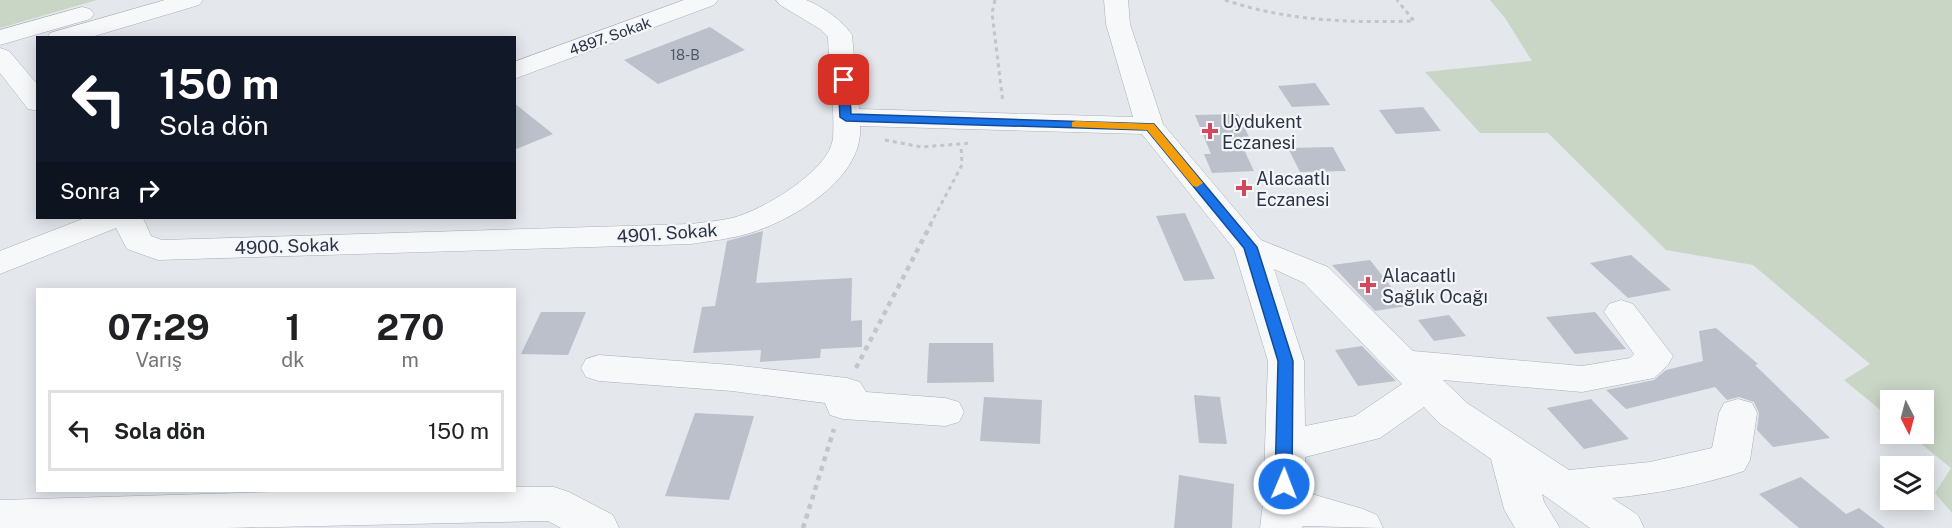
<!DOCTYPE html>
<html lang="tr">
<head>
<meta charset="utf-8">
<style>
	:root { --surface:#fff; --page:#f6f6f6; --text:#202124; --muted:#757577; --line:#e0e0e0 }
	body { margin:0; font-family:"Public Sans",sans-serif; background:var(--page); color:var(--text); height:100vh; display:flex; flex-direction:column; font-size:22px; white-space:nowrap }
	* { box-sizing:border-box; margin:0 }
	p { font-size:20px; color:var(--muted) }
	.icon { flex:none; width:33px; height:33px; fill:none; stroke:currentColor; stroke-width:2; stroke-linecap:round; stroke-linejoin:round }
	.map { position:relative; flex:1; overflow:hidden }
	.details { position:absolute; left:36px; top:288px; width:480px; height:204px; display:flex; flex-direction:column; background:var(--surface); border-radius:0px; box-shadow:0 3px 15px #0003 }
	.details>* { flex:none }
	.banner { position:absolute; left:36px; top:36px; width:480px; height:183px; border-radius:0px; box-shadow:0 3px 15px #0003; background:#111827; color:#fff; overflow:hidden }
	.needle { width:39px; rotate:174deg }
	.fabs { position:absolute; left:1880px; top:390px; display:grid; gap:12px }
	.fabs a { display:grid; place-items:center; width:54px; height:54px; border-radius:0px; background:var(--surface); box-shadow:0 3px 15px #0003; font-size:30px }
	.pin { position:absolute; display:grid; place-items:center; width:51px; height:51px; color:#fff; margin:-26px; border-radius:12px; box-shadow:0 3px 9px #0006 }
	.me { position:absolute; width:66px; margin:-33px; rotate:1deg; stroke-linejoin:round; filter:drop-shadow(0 0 4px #0008) }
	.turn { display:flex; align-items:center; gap:21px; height:126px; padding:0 24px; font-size:27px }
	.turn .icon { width:78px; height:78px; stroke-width:2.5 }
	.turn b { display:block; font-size:42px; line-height:51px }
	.then { display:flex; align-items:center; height:57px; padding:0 24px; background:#0003; gap:12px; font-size:22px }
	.eta { display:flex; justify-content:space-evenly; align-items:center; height:102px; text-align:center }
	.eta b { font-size:36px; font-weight:700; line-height:42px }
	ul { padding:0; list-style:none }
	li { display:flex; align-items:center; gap:18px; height:81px; margin:0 12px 9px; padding:0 12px; border:3px solid var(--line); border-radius:0px }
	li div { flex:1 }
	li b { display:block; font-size:22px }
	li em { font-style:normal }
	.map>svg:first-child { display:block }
</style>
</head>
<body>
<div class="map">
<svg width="1952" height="528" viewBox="0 0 1952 528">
	<rect width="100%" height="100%" fill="#e4e7ec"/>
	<path fill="#c9d6c5" d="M0,0H97L0,28Z
		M1490,0H1952V513L1935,493L1951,468L1909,434H1923V400H1890V418L1844,380L1870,364L1753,265L1666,250L1548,133H1480L1425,72L1532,61L1505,18Z"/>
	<path fill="#bbc0ca" d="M710,27L745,50L658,84L624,60Z
		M1315,83L1330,105L1292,107L1278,86Z
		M514,103L553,134L514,150Z
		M1423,107L1441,131L1396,134L1379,110Z
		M1238,114L1251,141H1240L1254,171L1212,173L1204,154H1211L1195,115Z
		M1333,147L1346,171L1300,172L1288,148Z
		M1185,213L1215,279L1184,281L1156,216Z
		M763,231L756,283L852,278L851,321L862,320V347L821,349L820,358L760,362L761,350L693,353L702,307L715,306L727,241Z
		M1631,255L1671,290L1628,298L1590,263Z
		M1370,260L1406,306L1375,311L1332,265Z
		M541,312H586L568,355L521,354Z
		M1595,312L1626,349L1575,354L1546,317Z
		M1449,315L1466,336L1434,341L1418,320Z
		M1716,328L1758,364L1755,365L1830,438L1773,447L1757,430L1759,413L1754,402L1739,397L1727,400L1715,387L1626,409L1606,390L1654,380L1666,370L1703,361L1699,331Z
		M929,343H993L994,382L927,383Z
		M1362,346L1396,381L1358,386L1335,350Z
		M1194,395L1220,397L1227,444L1199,443Z
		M984,397L1042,400L1040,444L980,441Z
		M1591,399L1629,439L1584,449L1547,408Z
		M695,413L754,416L729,500L665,496Z
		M1179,475L1234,484L1232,528H1174Z
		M1801,477L1846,514L1859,508L1885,528H1799L1759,494Z"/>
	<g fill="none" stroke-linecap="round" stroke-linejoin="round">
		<g stroke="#a9aeb7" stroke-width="1">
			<path id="minor" d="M165,0H203L199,5L88,38H47L50,33Z
				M684,0H718L714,5L514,79V62Z
				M776,0C785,0 797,0 806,0C822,6 843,21 852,35L859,109L1133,117L1106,24L1104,0H1128L1130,24L1163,124L1261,240L1328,267L1413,351L1582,366L1630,358L1634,354L1604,312L1609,304L1621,300L1633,304L1673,356L1668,365L1654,378L1582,392L1443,380L1467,403L1569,470L1650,462L1712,448L1719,413L1724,403L1738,399L1752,403L1757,413L1750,460L1744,471C1701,485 1656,494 1612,498L1638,515L1644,528H1590L1542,494L1544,502L1560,528H1515L1504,509L1491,459L1439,423L1424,407L1380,438L1305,457V492L1363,509L1377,515L1383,528L1303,526L1302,528H1260L1263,504L1268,361L1234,249L1142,134L860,126C864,178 793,220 750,233C731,239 710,241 691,244L158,260L127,249L116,228L0,274V251L85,218H143L151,236L162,240L691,224C704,222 719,221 732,218C761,211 830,171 833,138C835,109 829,67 828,37L820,29L780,5ZM1274,269L1304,283L1402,384L1355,416L1305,426L1304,361Z
				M82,7L90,9L94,14L90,19L0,45V30Z
				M0,48L9,51L38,85V111L28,109L0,73Z
				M599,355L732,365L847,378L860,382L866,392L945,398L959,402L964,412L959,422L945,426L843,419L830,415L825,403L732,391L599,381L586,377L581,368L586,359Z
				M514,487H554L569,492L613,515L619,528H561L548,521L226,528H0V500L344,490H514Z"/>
		</g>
		<path stroke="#c2c5cb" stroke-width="3" stroke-dasharray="4 4" stroke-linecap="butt" d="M995,0L992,13L1003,103
			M1225,0C1287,21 1349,23 1414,21L1397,0
			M885,140L922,147L972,143
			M930,225L962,165L961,145"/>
		<path stroke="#c2c5cb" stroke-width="4.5" stroke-dasharray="5 5" stroke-linecap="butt" d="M856,368L931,224
			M803,528L834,429"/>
		<use href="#minor" fill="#f7f8fa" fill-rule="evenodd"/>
	</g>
	<path fill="#1a73e8" stroke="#114b97" stroke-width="1.5" d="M844,76L849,80L851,114L1154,124L1257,247L1293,361L1292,484L1290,489L1284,491L1278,489L1275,484L1278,361L1244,248L1147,130L846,121L840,117L838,80Z"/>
	<path fill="#f59e0b" d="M1076,121L1154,124L1203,183L1197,187L1193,186L1147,130L1072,127V122Z"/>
	<g fill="#d1495b" stroke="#f4f6f9" stroke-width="2">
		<path d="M1207 122h6v6h6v6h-6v6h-6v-6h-6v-6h6z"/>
		<path d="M1241 179h6v6h6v6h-6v6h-6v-6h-6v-6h6z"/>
		<path d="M1365 276h6v6h6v6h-6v6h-6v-6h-6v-6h6z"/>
	</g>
	<g text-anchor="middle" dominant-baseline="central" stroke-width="4.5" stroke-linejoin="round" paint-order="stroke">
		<g font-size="14" fill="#4f5766">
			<text x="685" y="55">18-B</text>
		</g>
		<g font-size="15" fill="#2b3445" stroke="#f4f6f9">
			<text transform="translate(610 36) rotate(-20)">4897. Sokak</text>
		</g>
		<g font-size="18" fill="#2b3445" stroke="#f4f6f9" text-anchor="start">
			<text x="1222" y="121">Uydukent<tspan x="1222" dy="21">Eczanesi</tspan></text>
			<text x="1256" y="178">Alacaatlı<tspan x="1256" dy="21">Eczanesi</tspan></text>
			<text x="1382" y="275">Alacaatlı<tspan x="1382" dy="21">Sağlık Ocağı</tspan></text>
		</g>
		<g font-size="18" fill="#2b3445" stroke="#f4f6f9">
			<text transform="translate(667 233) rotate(-4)">4901. Sokak</text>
			<text transform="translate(287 246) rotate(-2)">4900. Sokak</text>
		</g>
	</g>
</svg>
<div class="fabs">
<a><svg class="needle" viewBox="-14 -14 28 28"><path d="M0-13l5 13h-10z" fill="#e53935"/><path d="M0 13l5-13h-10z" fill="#757577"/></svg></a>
<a><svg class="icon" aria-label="layers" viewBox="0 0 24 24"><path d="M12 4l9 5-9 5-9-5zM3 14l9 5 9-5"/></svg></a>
</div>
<div class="pin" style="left:844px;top:80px;background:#d93025"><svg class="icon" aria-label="arrive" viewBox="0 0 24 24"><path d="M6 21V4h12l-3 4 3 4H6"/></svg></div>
<svg class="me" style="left:1284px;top:484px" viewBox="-20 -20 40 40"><circle r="17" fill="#1a73e8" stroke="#fff" stroke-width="3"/><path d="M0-11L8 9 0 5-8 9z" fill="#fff"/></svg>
<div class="banner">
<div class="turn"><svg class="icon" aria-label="left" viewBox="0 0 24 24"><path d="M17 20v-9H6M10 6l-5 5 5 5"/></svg><div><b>150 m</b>Sola dön</div></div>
<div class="then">Sonra<svg class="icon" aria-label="right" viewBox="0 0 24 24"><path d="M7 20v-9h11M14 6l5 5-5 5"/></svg></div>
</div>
<section class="details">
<div class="eta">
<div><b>07:29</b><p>Varış</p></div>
<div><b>1</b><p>dk</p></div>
<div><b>270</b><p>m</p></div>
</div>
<ul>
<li><svg class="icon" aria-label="left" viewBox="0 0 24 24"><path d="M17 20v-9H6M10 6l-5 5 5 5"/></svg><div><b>Sola dön</b></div><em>150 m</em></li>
</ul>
</section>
</div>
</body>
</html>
